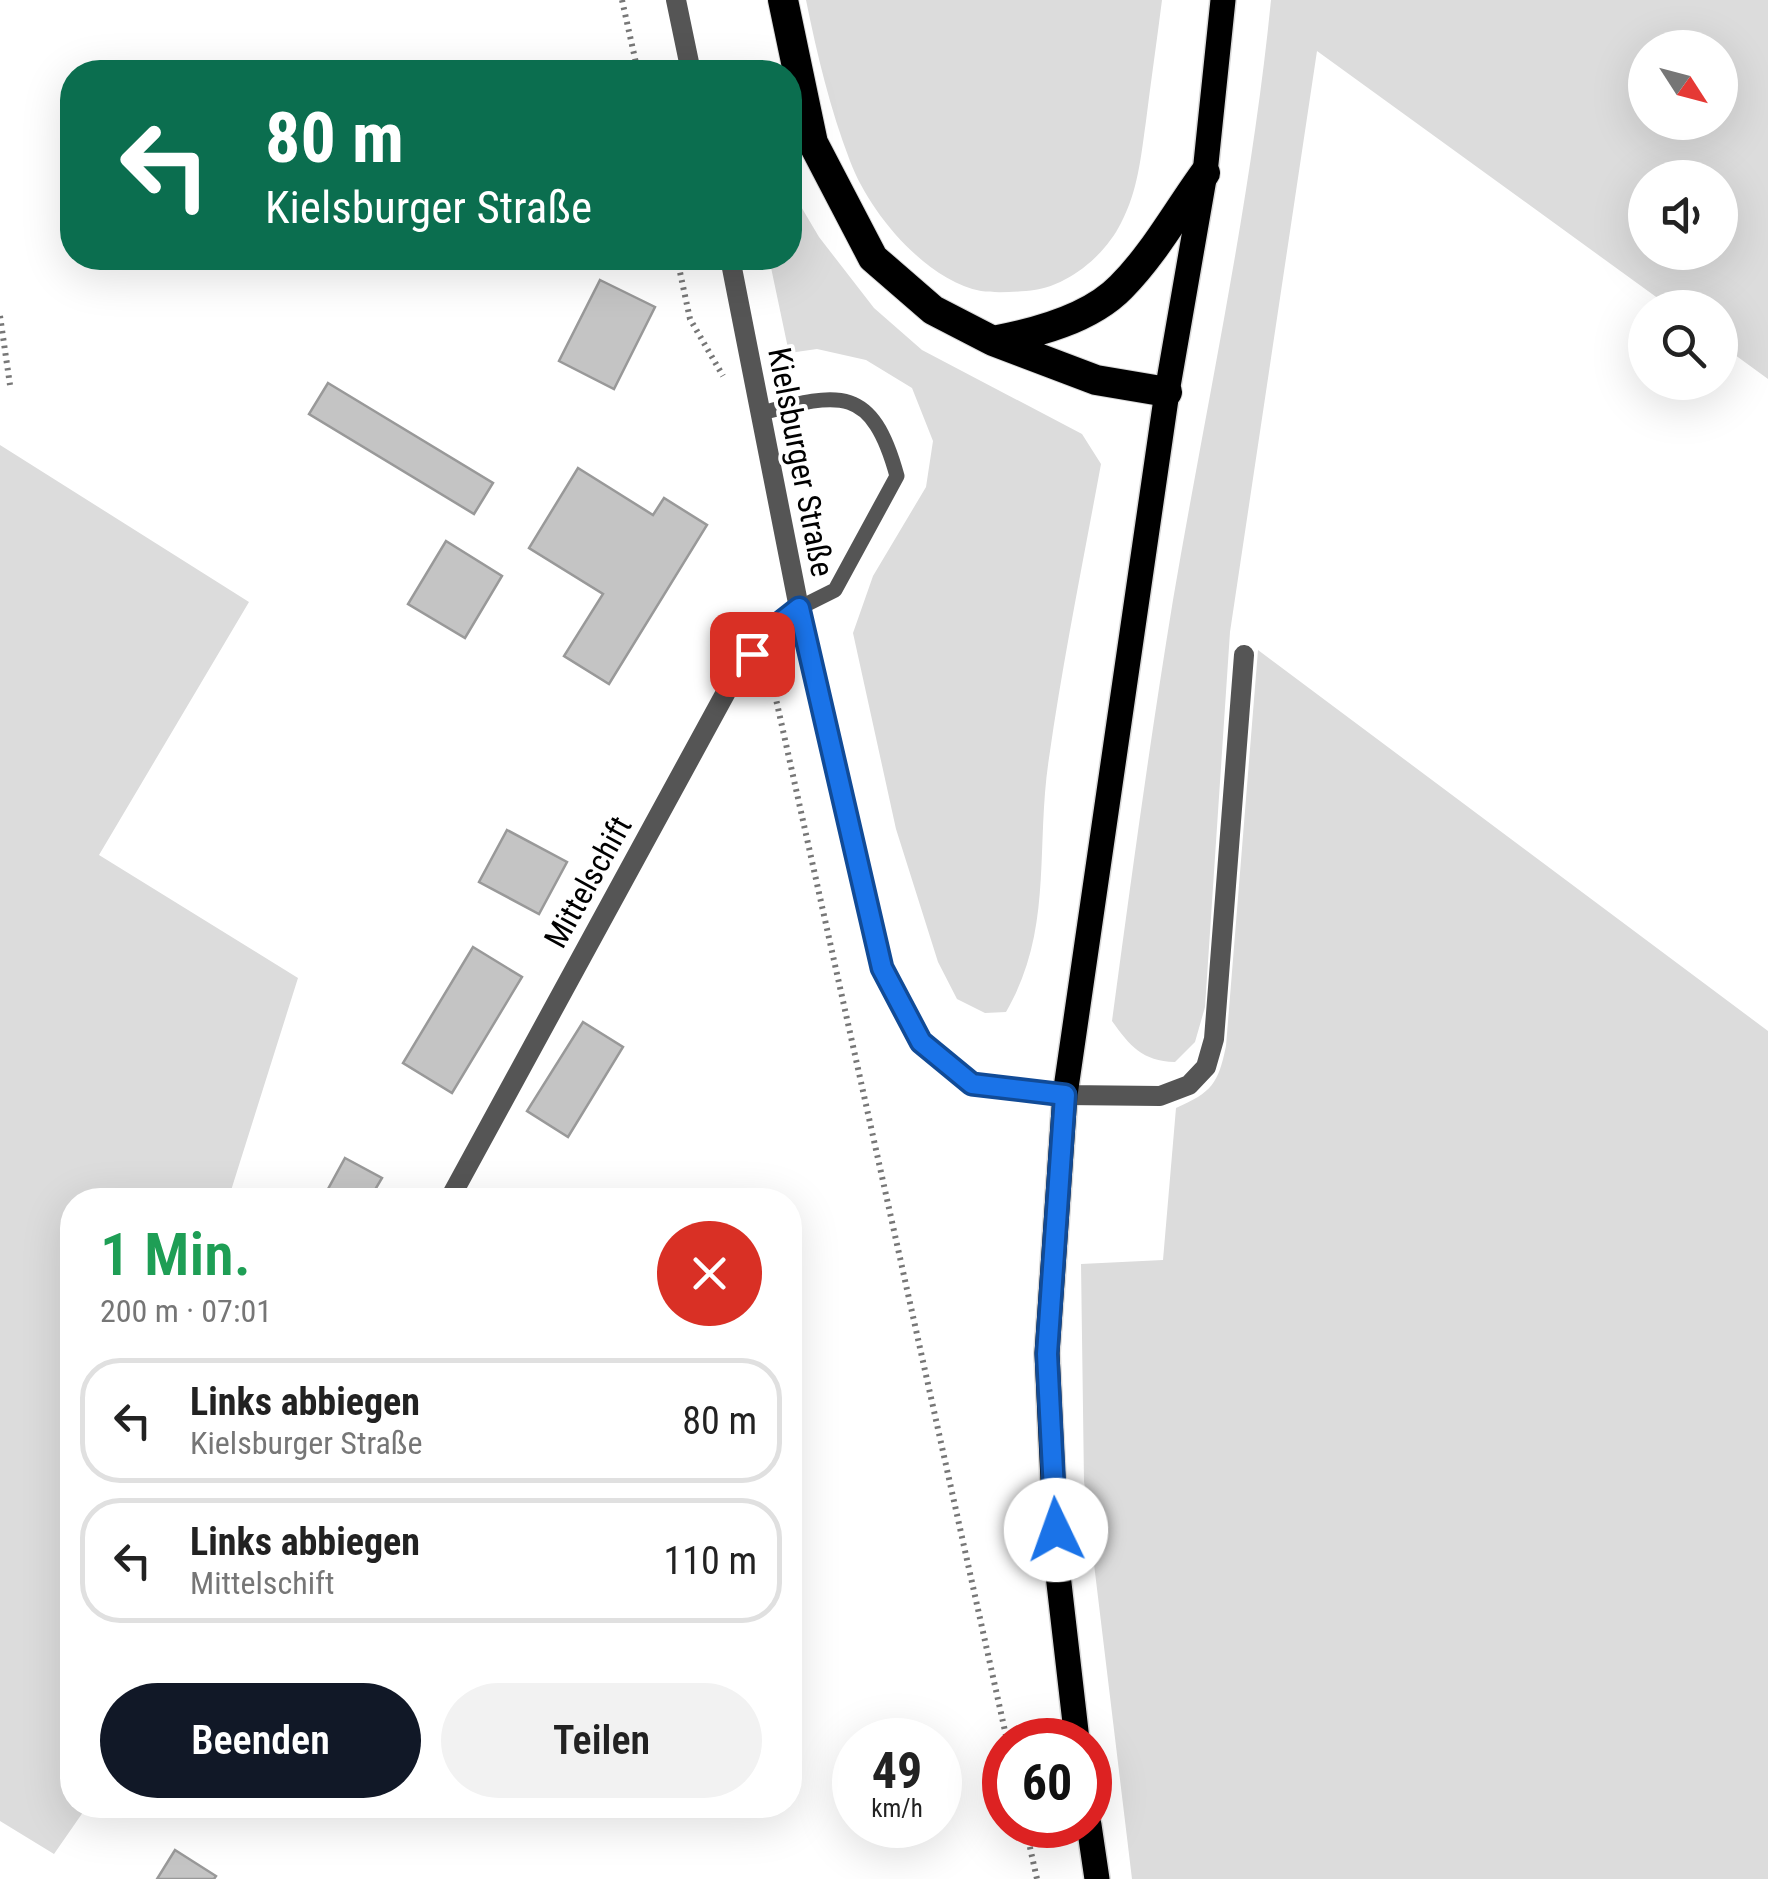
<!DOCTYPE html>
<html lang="de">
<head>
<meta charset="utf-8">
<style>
	:root { --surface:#fff; --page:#f2f2f2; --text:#222; --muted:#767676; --line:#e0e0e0; --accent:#111827 }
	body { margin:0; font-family:"Roboto Condensed",sans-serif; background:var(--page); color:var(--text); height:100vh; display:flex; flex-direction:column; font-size:38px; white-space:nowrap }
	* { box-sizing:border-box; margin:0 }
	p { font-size:32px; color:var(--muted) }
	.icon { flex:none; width:55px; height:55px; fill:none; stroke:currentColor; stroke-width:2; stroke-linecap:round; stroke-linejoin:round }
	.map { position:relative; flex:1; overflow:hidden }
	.panel { position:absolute; left:60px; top:1188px; width:742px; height:630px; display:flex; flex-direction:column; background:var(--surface); border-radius:40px; box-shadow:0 10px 40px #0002 }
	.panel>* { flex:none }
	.guide { position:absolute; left:60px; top:60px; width:742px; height:210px; border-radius:40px; box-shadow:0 10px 40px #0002; background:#0b6e4f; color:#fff; overflow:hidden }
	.needle { width:65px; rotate:126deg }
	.buttons { position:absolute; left:1628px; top:30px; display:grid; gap:20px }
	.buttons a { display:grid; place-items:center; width:110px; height:110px; border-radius:50%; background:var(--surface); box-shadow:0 10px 40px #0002; font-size:50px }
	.speed { position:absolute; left:832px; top:1718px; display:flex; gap:20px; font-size:50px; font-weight:700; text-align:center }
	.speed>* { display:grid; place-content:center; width:130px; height:130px; border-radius:50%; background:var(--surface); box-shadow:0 10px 40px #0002; line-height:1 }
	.speed small { font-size:25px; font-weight:400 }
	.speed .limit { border:15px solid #d22; background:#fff; color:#111 }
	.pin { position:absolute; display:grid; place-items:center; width:85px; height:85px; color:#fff; margin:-42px; border-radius:20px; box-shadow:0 5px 15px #0006 }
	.me { position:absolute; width:110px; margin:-55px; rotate:357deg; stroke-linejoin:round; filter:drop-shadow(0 0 8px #0008) }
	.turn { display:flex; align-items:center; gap:35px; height:210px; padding:0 40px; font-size:45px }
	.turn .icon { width:130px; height:130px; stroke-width:2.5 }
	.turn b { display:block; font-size:70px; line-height:85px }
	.round { display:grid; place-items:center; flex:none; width:105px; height:105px; border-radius:52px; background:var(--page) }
	.headline { display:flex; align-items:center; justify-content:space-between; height:170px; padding:0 40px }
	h1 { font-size:60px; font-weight:600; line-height:75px; color:#1e9e55 }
	.action { display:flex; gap:20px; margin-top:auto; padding:20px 40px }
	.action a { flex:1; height:115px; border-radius:60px; background:var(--accent); color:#fff; font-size:40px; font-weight:600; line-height:115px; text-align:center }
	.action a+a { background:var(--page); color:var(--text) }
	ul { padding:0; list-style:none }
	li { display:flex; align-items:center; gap:30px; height:125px; margin:0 20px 15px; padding:0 20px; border:5px solid var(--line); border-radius:40px }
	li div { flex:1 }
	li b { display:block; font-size:38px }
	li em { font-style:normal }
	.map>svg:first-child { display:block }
</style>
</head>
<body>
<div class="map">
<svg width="1768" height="1879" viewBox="0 0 1768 1879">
	<rect width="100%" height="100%" fill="#fff"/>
	<path fill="#dcdcdc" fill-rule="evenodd" d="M806,0H1162C1157,40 1151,80 1146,121C1141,156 1138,191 1121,223C1104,257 1065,289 1026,291C1011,292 995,293 981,291C925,280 869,212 850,161C830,109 817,54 806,0Z
		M1271,0H1768V379L1720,344V308L1670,307L1317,51L1230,632L1205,1007L1195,1042L1175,1062C1142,1061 1130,1046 1112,1021C1131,880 1150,740 1173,600C1207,400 1251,202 1271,0ZM1645,48H1720V122H1645ZM1645,178H1720V252H1645Z
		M790,188L819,237L874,308L922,350L1082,434L1101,464C1083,562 1063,660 1049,758C1035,849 1054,929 1006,1012L985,1013L957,999L938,962L896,829L853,633L873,576L926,487L933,441L912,388L866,360L817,349L789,353L769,258H790Z
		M0,445L249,602L99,855L298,978L228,1200H72V1805H88L54,1854L0,1821Z
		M1258,650L1768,1031V1879H1132L1084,1481L1081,1264L1163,1260L1176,1108C1212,1092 1218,1084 1226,1046Z"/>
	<path fill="#c4c4c4" stroke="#999" stroke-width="2.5" d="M600,280L655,307L614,389L559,361Z
		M328,383L493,483L474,514L309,414Z
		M578,468L653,515L664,498L707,525L609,684L564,656L603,594L529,548Z
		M446,541L502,576L465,638L408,604Z
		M507,830L567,862L539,914L479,882Z
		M473,947L522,977L452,1093L403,1063Z
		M583,1022L623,1047L568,1137L527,1111Z
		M345,1158L382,1178L369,1200H322Z
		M175,1850L216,1876L214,1879H157Z"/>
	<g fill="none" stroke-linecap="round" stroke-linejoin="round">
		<g stroke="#dbdbdb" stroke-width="28">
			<path id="primary" d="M1077,1740L1057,1566L1047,1353L1065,1095L1167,392L1205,173L1223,0
				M1089,1825L1097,1879"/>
		</g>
		<g stroke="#dbdbdb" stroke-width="32">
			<path id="highway" d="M783,0L813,143L873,258L933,310L993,341L1096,380L1167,392
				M993,341C1036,333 1090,319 1121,287C1154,254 1178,210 1205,173"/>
		</g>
		<path stroke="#777" stroke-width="6" stroke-dasharray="2.5 5" stroke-linecap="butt" d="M622,0L638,72
			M677,258L690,319L723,376
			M0,316L10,385
			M770,672L1007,1740
			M1025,1825L1037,1879"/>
		<path stroke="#555" stroke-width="15" d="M762,413C840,392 872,385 897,476L835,590L799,608"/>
		<path stroke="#555" stroke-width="20" d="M676,0L691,72
			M730,258L799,608L882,968L921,1042L972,1084L1065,1095L1160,1096L1189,1085L1206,1067L1214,1039L1244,655
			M449,1200L737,672L766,634L799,608"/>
		<use href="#primary" stroke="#000" stroke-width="25"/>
		<use href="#highway" stroke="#000" stroke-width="30"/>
	</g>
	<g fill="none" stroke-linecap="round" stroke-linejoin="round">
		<g stroke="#114b97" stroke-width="25">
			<path id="route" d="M752,654L766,634L799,608L882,968L921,1042L972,1084L1065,1095L1047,1354L1056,1530"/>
		</g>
		<use href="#route" stroke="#1a73e8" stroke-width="18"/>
	</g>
	<g text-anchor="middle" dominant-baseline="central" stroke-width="8" stroke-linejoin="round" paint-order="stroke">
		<g font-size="32" fill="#000" stroke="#fff">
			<text transform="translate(801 462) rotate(79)">Kielsburger Straße</text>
			<text transform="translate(588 882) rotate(-61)">Mittelschift</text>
		</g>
	</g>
</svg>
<div class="buttons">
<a><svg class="needle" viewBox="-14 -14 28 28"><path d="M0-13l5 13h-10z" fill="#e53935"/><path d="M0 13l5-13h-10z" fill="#767676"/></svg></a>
<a><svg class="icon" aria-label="sound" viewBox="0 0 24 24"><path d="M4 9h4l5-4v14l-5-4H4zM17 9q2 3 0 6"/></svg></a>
<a><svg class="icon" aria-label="search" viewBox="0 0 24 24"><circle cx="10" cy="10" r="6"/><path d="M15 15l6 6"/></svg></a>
</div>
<div class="speed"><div>49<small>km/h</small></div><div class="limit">60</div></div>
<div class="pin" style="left:752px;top:654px;background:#d93025"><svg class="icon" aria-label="arrive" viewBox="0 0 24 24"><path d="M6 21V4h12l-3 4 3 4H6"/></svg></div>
<svg class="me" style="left:1056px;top:1530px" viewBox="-20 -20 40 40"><circle r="19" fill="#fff"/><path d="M0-13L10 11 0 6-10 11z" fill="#1a73e8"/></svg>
<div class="guide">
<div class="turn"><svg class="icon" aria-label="left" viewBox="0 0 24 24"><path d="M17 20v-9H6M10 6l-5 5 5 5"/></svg><div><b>80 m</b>Kielsburger Straße</div></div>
</div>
<section class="panel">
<div class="headline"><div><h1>1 Min.</h1><p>200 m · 07:01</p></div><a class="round" style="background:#d93025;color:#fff"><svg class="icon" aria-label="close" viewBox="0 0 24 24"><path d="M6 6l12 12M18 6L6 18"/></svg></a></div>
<ul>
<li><svg class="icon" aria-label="left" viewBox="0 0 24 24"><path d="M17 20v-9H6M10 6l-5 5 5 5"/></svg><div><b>Links abbiegen</b><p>Kielsburger Straße</p></div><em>80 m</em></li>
<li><svg class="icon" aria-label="left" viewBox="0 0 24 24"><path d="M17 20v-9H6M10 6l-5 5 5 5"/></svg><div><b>Links abbiegen</b><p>Mittelschift</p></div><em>110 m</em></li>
</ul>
<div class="action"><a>Beenden</a><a>Teilen</a></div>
</section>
</div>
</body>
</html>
